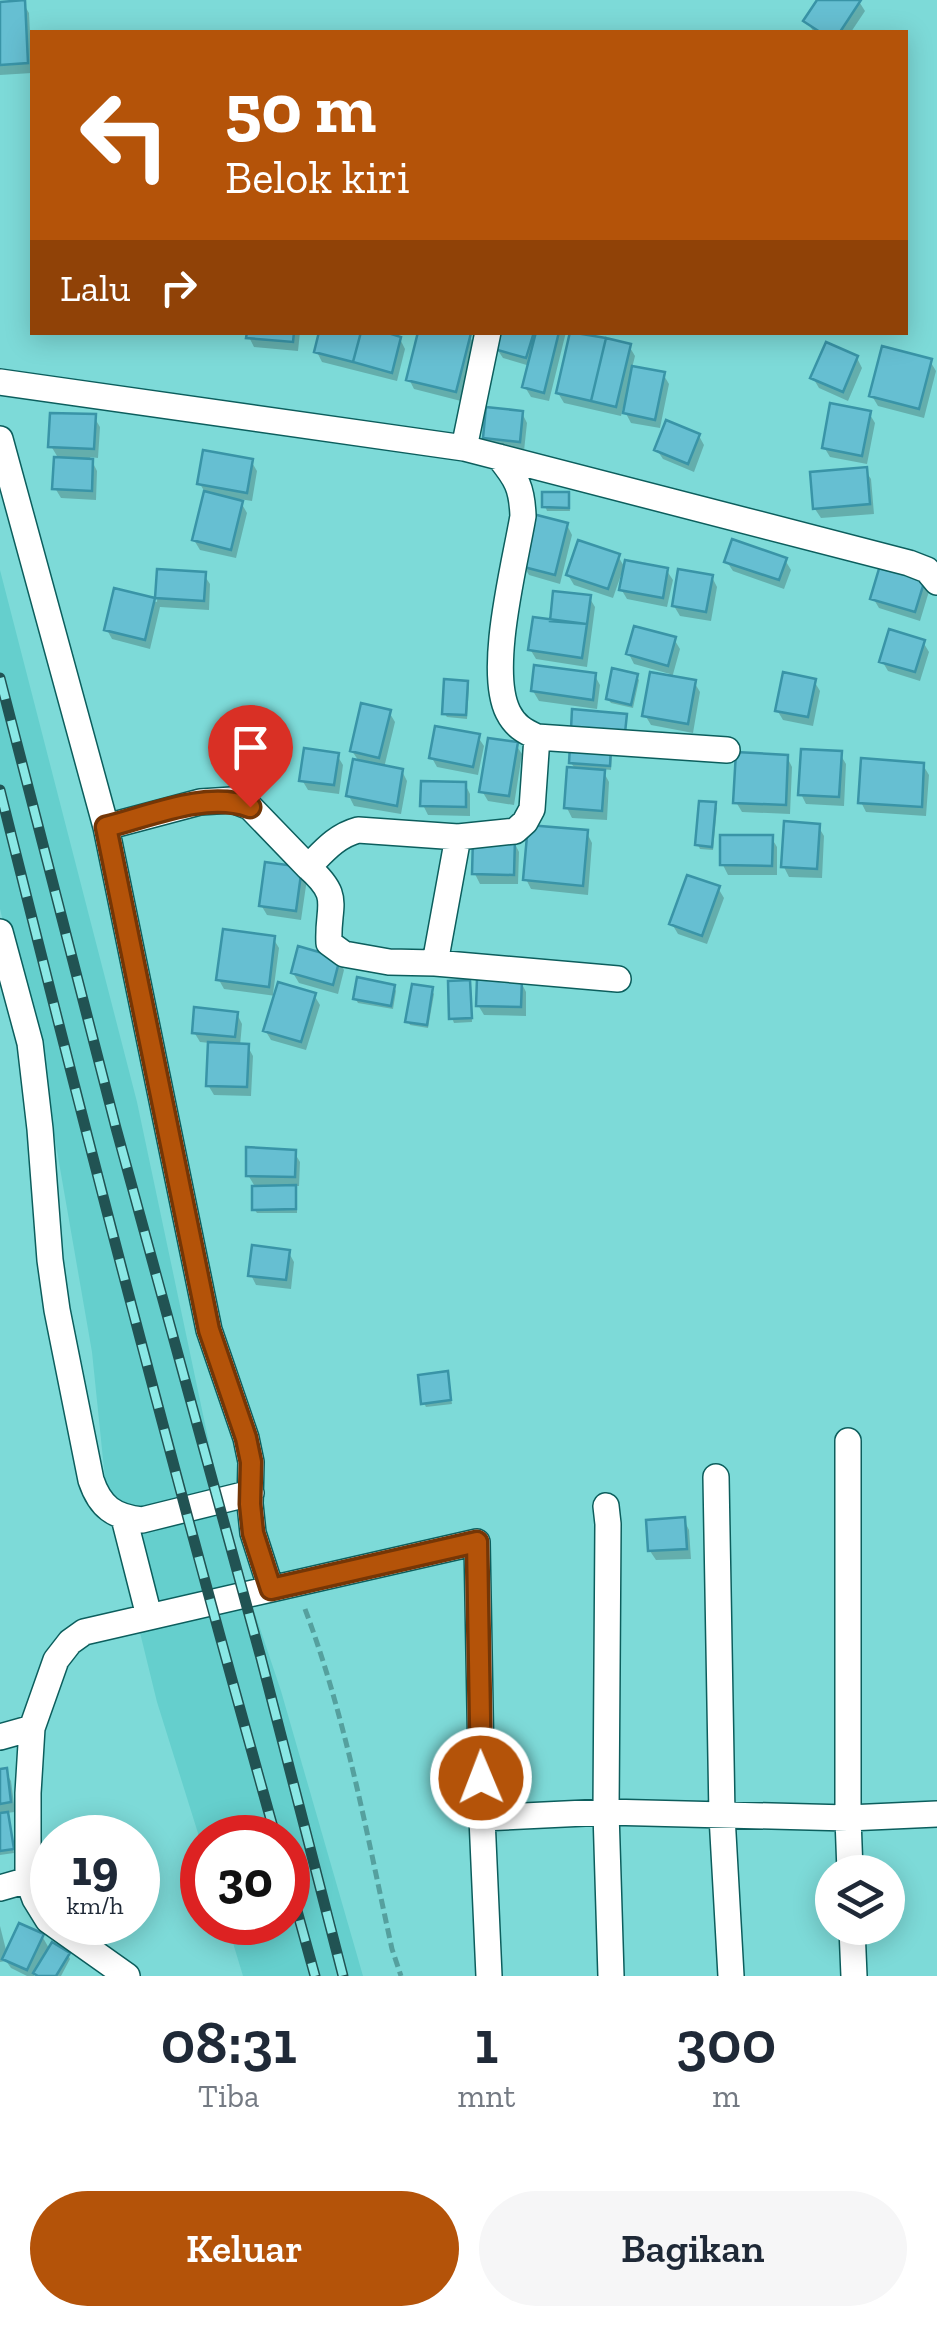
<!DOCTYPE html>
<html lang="id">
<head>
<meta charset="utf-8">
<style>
	:root { --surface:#fff; --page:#f6f6f7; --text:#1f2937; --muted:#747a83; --accent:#b45309 }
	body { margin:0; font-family:"Zilla Slab",serif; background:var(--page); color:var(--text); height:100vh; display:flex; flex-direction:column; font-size:38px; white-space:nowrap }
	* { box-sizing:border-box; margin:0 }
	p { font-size:32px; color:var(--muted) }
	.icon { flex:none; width:55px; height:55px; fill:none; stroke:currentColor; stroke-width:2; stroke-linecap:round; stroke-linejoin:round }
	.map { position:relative; height:1976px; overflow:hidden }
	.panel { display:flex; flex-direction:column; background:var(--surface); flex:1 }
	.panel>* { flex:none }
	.guide { position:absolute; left:30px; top:30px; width:878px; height:305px; border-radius:0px; box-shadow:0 5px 25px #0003; background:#b45309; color:#fff; overflow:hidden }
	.fabs { position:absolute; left:815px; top:1855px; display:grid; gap:20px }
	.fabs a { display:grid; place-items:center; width:90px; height:90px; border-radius:50%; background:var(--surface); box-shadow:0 5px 25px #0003; font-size:50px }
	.speed { position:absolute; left:30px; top:1815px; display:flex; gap:20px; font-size:50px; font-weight:700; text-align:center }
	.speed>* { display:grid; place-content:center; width:130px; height:130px; border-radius:50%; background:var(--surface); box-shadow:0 5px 25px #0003; line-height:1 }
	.speed small { font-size:25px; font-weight:400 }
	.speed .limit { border:15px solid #d22; background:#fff; color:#111 }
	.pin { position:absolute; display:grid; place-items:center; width:85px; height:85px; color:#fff; margin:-102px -42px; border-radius:50% 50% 50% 0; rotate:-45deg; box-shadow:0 0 10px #0007 }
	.pin .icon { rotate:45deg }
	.me { position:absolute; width:110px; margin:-55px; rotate:359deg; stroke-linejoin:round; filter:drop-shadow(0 0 8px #0008) }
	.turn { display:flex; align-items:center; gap:35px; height:210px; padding:0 30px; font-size:45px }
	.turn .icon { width:130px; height:130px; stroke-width:2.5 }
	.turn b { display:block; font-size:70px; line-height:85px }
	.then { display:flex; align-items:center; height:95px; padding:0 30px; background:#0003; gap:20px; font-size:38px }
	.eta { display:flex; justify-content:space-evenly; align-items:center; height:170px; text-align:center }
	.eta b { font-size:60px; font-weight:600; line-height:70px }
	.button { display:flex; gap:20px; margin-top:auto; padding:20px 30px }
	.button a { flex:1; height:115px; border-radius:60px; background:var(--accent); color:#fff; font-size:40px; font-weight:600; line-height:115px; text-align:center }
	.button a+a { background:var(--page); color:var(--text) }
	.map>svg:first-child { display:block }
</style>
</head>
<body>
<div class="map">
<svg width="937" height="1976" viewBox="0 0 937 1976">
	<rect width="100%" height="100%" fill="#7ddad8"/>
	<path fill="#65cfcd" d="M0,570L137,1102L228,1533L281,1691L363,1976H243L227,1923L288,1922V1838H202V1846L157,1702L107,1498L92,1352L53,1128L0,909Z"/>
	<path fill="#0003" d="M820,0H858L865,11L851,32H814L806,21Z
		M23,3L29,13L32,73L0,75V4Z
		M905,90L908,95L906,129H905Z
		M249,332H300L298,351L254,347L249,337Z
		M421,332H457L469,336L475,345L461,401L414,389L409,379Z
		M502,332H566L549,401L531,397L525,387L530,366L503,358L497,349Z
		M400,339L405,349L397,381L322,362L317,352Z
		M629,346L635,356L632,368L663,374L669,384L660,428L631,423L623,408L621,416L564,403L558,393Z
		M857,358L862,368L848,401L819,388L813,378Z
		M930,361L936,371L924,418L878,406L872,396Z
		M522,413L527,423L524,451L491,448L485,438Z
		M869,413L875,423L867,464L830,457L824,447Z
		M94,417L100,427L98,458L90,457L97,471L96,500L61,498L55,488L57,456L51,446Z
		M699,436L704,445L694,472L663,459L657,450Z
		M251,461L257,471L252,501L239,499L247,513L236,558L200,550L194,540L206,494L200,484Z
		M865,470L871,479L874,514L821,518L815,509Z
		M568,495L570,511H547L545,506Z
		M567,525L572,535L560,584L529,575L523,565Z
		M618,556L625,568L667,571L673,580L667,607L627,599L621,589L624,576L621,575L613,598L574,585L568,575Z
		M785,560L791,570L784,589L733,571L727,562Z
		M883,566L930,588L920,621L879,608L873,598Z
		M159,572L204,575L210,584L209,610L160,607L150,649L112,639L107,630L116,591L157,602Z
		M712,577L717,587L711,621L680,616L674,606Z
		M589,597L595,607L587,667L536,659L530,649L552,622Z
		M674,639L680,649L672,678L694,682L700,692L693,733L651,725L645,715L670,674L634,664L629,654Z
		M923,642L929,652L920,681L888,671L882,661Z
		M595,676L600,685L597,709L539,701L533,691Z
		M636,676L639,680L633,708L611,703L608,699Z
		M814,681L820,691L813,726L783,720L777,710Z
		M466,683L469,687L467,719L447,717L444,713Z
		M389,712L395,722L384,768L402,771L407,781L401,814L354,806L349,796L360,763L352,751Z
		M478,737L484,746L478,775L437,767L432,758Z
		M516,745L522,754L514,805L488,801L482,791Z
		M612,753L611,770L602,769L609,782L607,820L572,818L567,808L576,770L571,763Z
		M840,754L846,764L844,806L806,804L801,794Z
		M337,755L343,765L339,794L308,790L302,780Z
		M787,757L792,767L790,814L742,812L736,802Z
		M923,765L929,775L926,816L866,812L861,802Z
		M465,784L470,794V816L428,815L423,805Z
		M714,804L717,808L713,850L700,849L698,845Z
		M818,826L824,836L822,878L789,877L784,867Z
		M587,833L592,843L588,895L531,889L526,879Z
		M771,837L777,847V875H728L723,865Z
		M514,842L519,852L518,884H480L475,874Z
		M267,865L307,879L301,920L267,915L261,905Z
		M718,888L724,898L707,944L678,934L672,924Z
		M273,938L279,948L273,994L314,995L320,1005L306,1050L271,1040L265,1030L276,996L224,989L219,980Z
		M339,960L344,970L338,994L299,983L293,973Z
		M469,982L471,986L472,1022L454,1023L452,1018Z
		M521,982L526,992V1016L484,1015L478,1005Z
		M394,987L396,991L393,1009L358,1003L355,998Z
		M431,990L434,994L428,1028L410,1025L408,1021Z
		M237,1014L242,1024L240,1046L248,1047L253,1056L251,1096L214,1095L208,1085L210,1043L200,1042L194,1032Z
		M294,1152L300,1162L299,1186H293L297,1192V1213H257L254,1209V1185L248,1175Z
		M289,1253L294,1262L291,1289L256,1285L251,1275Z
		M447,1374L452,1404L426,1407L424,1403Z
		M684,1520L689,1530L691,1559L656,1560L650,1551Z
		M5,1771L11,1781L15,1812L6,1813L9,1818L14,1853L0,1855V1772Z
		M101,1922H133L118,1939Z
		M0,1926L7,1954L42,1936L50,1950L68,1955L70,1959L61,1976H38L36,1972L34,1976H27L11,1968L6,1961L0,1962Z"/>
	<path fill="#66bfd2" stroke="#3994a7" stroke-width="2.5" d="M25,0L28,63L0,65V2Z
		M817,0H861L840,32H820L803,21Z
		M247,332H294L293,342L246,338Z
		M319,332H361L353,362L314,352Z
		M361,332H385L401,337L392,373L353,362Z
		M418,332L471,333L456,392L406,380Z
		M499,332H534L526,358L494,349Z
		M536,332H559L544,393L522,387Z
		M570,332L606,338L591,401L556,393Z
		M606,338L631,344L616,407L591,401Z
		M826,342L858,356L843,392L810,378Z
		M882,346L932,359L919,409L869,396Z
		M632,366L665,372L655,420L623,413Z
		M830,403L871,411L862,456L822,448Z
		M486,407L523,411L520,442L483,438Z
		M50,413L96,414L94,449L48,447Z
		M666,420L700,434L688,464L654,450Z
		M203,450L253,459L247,493L197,484Z
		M54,457L93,459L92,491L52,489Z
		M867,467L870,504L813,509L810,472Z
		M204,491L243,501L231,550L192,540Z
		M542,492H569V508L542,507Z
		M533,514L568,523L555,575L520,566Z
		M732,539L787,558L779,580L724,562Z
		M578,540L620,554L608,589L566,575Z
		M625,560L668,568L663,598L619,590Z
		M881,562L926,576L915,612L870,599Z
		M157,569L206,572L204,601L155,598Z
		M678,569L713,575L706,612L672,606Z
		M114,588L155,598L145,640L104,630Z
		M553,591L591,595L587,624L550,621Z
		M533,617L587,624L582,658L528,650Z
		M634,626L676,637L668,666L626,654Z
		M889,629L925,640L915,672L879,662Z
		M534,665L596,673L593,700L531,691Z
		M612,668L638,674L631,705L606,699Z
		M650,672L696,680L688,724L642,716Z
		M783,672L816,679L808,717L775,711Z
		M444,679L468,681L466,715L442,714Z
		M361,703L391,710L379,758L350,751Z
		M572,709L627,714L625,733L571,729Z
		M435,726L480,734L473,767L429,758Z
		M488,738L518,742L509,796L479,792Z
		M570,744L611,746L610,766L569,763Z
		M304,748L339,753L334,785L299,781Z
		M801,749L842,751L839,797L798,795Z
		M736,752L788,755L786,805L733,803Z
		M861,758L924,763L922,807L858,803Z
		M353,759L403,769L397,806L346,796Z
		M567,767L605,770L602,811L564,808Z
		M421,781L466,782V807L420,806Z
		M699,801L716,802L712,847L695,845Z
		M784,821L820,824L817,869L781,867Z
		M528,825L588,830L583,886L523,880Z
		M720,835H773L772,866L720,865Z
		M473,838L515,839L514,875L472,874Z
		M265,862L302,867L296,911L259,906Z
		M687,875L720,886L702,936L669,924Z
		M223,929L275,936L269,987L216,980Z
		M298,946L340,958L333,985L291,973Z
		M357,977L395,985L391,1006L353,999Z
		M477,978L522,979L521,1007L476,1006Z
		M470,980L472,1018L449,1019L448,981Z
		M278,982L316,993L301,1042L263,1031Z
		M412,984L433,987L427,1025L405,1022Z
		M194,1007L238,1012L235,1037L192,1033Z
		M208,1042L249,1044L247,1087L206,1086Z
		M246,1147L296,1150L295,1177L246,1176Z
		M296,1185V1209L252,1210V1186Z
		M252,1245L290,1250L286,1280L248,1276Z
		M448,1371L451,1400L421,1404L418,1375Z
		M685,1517L687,1549L648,1551L646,1520Z
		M7,1768L11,1802L0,1804V1769Z
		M8,1812L14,1849L0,1851V1813Z
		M19,1923L44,1934L27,1970L2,1959Z
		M52,1942L70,1953L56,1976H38L33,1973Z"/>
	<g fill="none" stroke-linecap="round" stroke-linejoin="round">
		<g stroke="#0c5e5d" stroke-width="28">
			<path id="street" d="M0,382L464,448L909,563L927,570L937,582
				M0,439L106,827L209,1330L246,1438L251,1462L250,1504L253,1533L271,1589L84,1632L70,1642L56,1660L32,1728L28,1793V1880L35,1899L48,1920L127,1976
				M464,448L488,332
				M499,457C517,479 522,488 523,516C515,564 487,670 508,712C515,726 524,731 537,737L727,750
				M537,737L532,809L525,822L515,831L458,837L358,830C336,836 324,851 308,867C343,898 327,904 329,943L344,954L389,962L435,963L618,979
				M106,827L200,802L232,800L250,807L308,867
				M0,932L30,1043L40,1129L50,1260L57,1310L91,1480C100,1507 114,1517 142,1520L251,1493
				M435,963L458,837
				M848,1441V1818L850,1872
				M716,1477L722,1816L731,1976
				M606,1506L608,1524L606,1812L611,1976
				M124,1518L149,1616
				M271,1589L477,1542L482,1818L489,1976
				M0,1737L32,1728
				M482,1818L606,1812L848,1818L937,1814
				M0,1888L28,1880
				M852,1928L854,1976"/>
		</g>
		<path stroke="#55a09e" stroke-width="5" stroke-dasharray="10 5" stroke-linecap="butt" d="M305,1609C346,1718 367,1835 392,1949L401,1976"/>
		<use href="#street" stroke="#fff" stroke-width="25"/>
		<g stroke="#215353" stroke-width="11">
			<path id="rail" d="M0,678L116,1128L261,1658L343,1976
				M0,790C87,1140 178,1490 276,1838
				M288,1878L315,1976"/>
		</g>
		<use href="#rail" stroke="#8ae8e5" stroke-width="8" stroke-dasharray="22" stroke-linecap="butt"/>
	</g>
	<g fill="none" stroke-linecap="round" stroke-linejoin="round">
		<g stroke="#753606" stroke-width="25">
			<path id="route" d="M250,807C206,791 150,816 106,827L209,1330L246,1438L251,1462L250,1504L253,1533L271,1589L477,1542L481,1778"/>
		</g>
		<use href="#route" stroke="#b45309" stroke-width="18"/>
	</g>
</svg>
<div class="fabs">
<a><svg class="icon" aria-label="layers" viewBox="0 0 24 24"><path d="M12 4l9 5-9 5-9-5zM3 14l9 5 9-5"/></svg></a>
</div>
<div class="speed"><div>19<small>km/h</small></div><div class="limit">30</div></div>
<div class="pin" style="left:250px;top:807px;background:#d93025"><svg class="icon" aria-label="arrive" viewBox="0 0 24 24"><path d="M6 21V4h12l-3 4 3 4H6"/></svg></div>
<svg class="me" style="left:481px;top:1778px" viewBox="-20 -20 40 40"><circle r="17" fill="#b45309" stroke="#fff" stroke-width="3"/><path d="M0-11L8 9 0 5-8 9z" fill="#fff"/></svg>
<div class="guide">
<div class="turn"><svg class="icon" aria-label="left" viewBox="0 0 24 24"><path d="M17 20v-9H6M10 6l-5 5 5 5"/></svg><div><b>50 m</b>Belok kiri</div></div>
<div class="then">Lalu<svg class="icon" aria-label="right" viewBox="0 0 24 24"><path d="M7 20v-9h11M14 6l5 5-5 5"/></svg></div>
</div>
</div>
<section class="panel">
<div class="eta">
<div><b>08:31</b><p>Tiba</p></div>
<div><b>1</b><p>mnt</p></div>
<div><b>300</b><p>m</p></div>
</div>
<div class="button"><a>Keluar</a><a>Bagikan</a></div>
</section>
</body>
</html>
